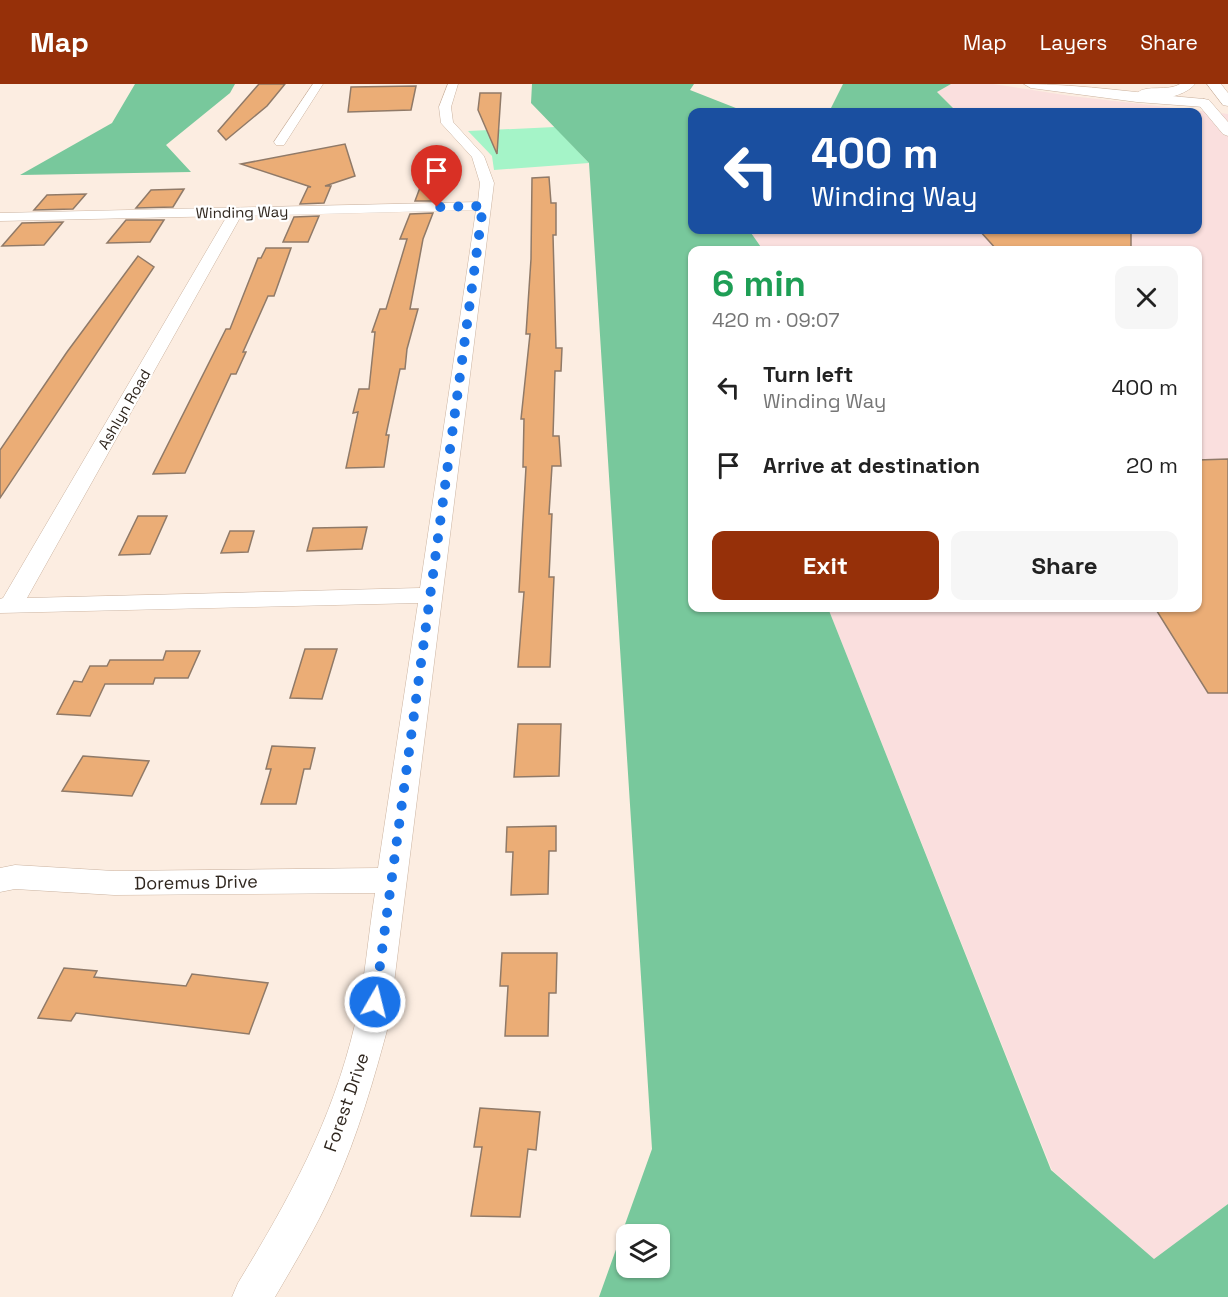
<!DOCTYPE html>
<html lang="en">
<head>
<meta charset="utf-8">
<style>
	:root { --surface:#fff; --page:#f6f6f6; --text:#222; --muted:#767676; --accent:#963009 }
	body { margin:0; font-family:"Space Grotesk",sans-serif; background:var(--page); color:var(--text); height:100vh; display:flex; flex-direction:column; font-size:22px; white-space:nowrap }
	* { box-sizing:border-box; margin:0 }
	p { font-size:20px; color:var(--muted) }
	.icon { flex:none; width:33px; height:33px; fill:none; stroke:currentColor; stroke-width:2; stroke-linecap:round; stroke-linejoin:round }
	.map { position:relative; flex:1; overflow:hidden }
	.side { position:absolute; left:688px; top:162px; width:514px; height:366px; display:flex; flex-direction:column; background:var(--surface); border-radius:12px; box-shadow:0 2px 4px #0004 }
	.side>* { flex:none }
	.hud { position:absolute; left:688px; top:24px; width:514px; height:126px; border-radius:12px; box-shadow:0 2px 4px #0004; background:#1a4fa0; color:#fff; overflow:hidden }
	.buttons { position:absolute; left:616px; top:1140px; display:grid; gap:12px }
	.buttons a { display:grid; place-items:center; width:54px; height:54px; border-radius:12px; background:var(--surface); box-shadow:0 2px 4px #0004; font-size:30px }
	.pin { position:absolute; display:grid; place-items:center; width:51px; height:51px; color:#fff; margin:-62px -26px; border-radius:50% 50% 50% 0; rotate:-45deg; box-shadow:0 0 6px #0007 }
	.pin .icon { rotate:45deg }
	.me { position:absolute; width:66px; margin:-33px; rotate:8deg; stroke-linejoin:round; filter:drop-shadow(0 0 4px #0008) }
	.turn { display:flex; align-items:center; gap:21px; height:126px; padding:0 24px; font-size:27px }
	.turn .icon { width:78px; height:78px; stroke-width:2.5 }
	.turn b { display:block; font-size:42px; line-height:51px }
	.round { display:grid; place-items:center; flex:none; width:63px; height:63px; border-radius:12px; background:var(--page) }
	.overview { display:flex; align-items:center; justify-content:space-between; height:102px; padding:0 24px }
	h1 { font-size:36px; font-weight:700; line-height:45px; color:#1e9e55 }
	.button { display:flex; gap:12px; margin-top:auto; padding:12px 24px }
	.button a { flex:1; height:69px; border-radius:12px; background:var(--accent); color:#fff; font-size:24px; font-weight:700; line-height:69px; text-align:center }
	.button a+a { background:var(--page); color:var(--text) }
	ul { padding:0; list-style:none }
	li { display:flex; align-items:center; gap:18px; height:78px; padding:0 24px }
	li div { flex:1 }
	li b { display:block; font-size:22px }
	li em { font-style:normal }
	header { display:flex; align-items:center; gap:36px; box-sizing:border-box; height:84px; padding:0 30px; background:var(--accent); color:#fff }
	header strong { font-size:28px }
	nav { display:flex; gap:33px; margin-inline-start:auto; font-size:21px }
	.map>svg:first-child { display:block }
</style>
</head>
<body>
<header>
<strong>Map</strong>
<nav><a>Map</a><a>Layers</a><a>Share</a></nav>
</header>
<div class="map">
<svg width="1228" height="1213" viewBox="0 0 1228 1213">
	<rect width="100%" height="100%" fill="#fcede1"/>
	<path fill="#fadfde" d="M951,0H993L1071,12L1228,30V1120L1154,1176L1052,1086L828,524H1198V166H763L749,146H1198V28H957L937,8Z"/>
	<path fill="#a5f4c8" d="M555,43L589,79L494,86L492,72L468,47Z"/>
	<path fill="#78c89c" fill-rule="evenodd" d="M135,0H235L230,9L166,61L191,88L20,91L112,39Z
		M532,0H694L690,6L746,28H693V146H749L763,166H693V524H828L1051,1086L1154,1175L1228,1120V1213H599L652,1065L589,79L531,19ZM660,1150V1184H627V1150Z
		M843,0H951L937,8L957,28H829Z"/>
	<path fill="#ebad76" stroke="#907a68" stroke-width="1.5" d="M259,0H285L267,22L226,56L218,47Z
		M416,2L411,26L348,28L351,3Z
		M480,9H501L497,70L478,26Z
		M345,60L355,92L325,102H331L324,119L300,120L308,103H311L241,80Z
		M434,66L452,73L437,117H415Z
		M549,93L551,119H556V151H553L556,264H562L561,287H555L553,352H559L561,382H552L549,430H552L549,493H554L550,583H518L524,508H519L526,383H523L524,335H521L530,250H526L531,175L532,94Z
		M184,105L173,123L136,124L151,106Z
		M86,110L73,125L34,126L47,111Z
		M433,129L423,155L410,225H418L407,265L405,285H400L386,351H389L384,383L346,384L358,328L353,329L359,305H369L375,248H372L380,225H386L407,155H400L410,130Z
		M319,132L308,158H283L294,133Z
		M126,136H164L150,158L107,159Z
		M63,138L44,161L2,162L22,139Z
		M979,146H1131V164L997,166Z
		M266,164H291L274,212H268L243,268H246L236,290H231L185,389L153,390L226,245H230L258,174H261Z
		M138,172L154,183L0,414V366L67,268Z
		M1228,375V609H1208L1155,524H1198V376Z
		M138,432H167L150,470L119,471Z
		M367,443L362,465L307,467L313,444Z
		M230,447H254L248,468L221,469Z
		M305,565H337L322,615L290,614Z
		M166,567H200L188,594H155L153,600H105L90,632L57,630L74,597L82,598L90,582H107L110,576H163Z
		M518,640H561L559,692L514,693Z
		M272,662L315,664L310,685H304L296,720H261L271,685H266Z
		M83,672L149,677L132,712L62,707Z
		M556,742V767H549L548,810L511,811L513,768H506L507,743Z
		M502,869H557L556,909H549L548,952H505L508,902H500Z
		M64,884L97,887L94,893L186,902L192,890L268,899L249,950L76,929L71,937L38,934Z
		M480,1024L540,1028L536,1066L528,1065L520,1133L471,1132L482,1063H474Z"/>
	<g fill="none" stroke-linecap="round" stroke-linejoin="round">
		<g stroke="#cbb3a0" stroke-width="1">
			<path id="street" d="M313,0H323L284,61H276L274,58Z
				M448,0H458L451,23L453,38L484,72L494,99L389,939C374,995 358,1051 334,1104C317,1142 296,1177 275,1213H232L238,1199C289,1115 332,1038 355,940C365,898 368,852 375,809L114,811L15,805L0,808V784L15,781L114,787L378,784L418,519L0,529V515L3,514L227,132L0,137V129L478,118L480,99L472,73L441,39L439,23ZM476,126L420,504L27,514L241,132Z"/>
		</g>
		<g stroke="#cbb3a0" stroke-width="1">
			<path id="secondary" d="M1204,15L1209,16L1228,38V52L1223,50L1197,19Z"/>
		</g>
		<g stroke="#cbb3a0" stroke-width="1">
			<path id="primary" d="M1024,0C1084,0 1144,10 1204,15L1211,19L1204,23L1137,18L1031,4Z"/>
		</g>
		<g stroke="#cbb3a0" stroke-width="1">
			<path id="highway" d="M1180,0H1195C1185,13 1149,21 1137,9C1147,0 1167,8 1180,0Z
				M1207,0H1221L1228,9V22L1223,21Z"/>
		</g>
		<use href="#street" fill="#fff" fill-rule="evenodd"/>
		<use href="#secondary" fill="#fff" fill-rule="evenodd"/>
		<use href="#primary" fill="#fff" fill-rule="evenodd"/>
		<use href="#highway" fill="#fff" fill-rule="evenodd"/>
	</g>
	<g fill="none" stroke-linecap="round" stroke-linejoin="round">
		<path stroke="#1a73e8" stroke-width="10" stroke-dasharray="0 18" d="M375,918L483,122L437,123"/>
	</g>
	<g text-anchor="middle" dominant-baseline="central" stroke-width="4.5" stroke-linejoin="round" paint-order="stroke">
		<g font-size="15" fill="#30271f" stroke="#fff">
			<text transform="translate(242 128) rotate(-1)">Winding Way</text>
			<text transform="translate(124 325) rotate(-60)">Ashlyn Road</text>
		</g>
		<g font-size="18" fill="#30271f" stroke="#fff">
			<text transform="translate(196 798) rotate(-1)">Doremus Drive</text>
			<text transform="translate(346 1018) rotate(-71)">Forest Drive</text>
		</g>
	</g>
</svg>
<div class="buttons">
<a><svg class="icon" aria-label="layers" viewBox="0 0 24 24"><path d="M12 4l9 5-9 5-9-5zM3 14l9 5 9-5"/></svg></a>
</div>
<div class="pin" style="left:437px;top:123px;background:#d93025"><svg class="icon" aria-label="arrive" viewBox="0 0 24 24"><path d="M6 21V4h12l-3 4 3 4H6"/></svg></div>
<svg class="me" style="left:375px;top:918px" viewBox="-20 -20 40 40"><circle r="17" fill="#1a73e8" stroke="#fff" stroke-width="3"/><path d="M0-11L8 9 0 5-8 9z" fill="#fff"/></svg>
<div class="hud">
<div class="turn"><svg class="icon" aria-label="left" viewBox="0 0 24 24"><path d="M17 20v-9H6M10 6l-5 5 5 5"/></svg><div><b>400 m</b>Winding Way</div></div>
</div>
<section class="side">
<div class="overview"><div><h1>6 min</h1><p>420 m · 09:07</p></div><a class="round"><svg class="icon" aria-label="close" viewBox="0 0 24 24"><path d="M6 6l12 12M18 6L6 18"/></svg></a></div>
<ul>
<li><svg class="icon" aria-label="left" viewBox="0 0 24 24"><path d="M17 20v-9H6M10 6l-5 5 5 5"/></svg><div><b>Turn left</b><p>Winding Way</p></div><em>400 m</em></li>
<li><svg class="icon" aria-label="arrive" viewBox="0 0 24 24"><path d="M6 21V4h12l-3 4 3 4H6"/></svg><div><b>Arrive at destination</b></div><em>20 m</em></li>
</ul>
<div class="button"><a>Exit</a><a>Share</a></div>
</section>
</div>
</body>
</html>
